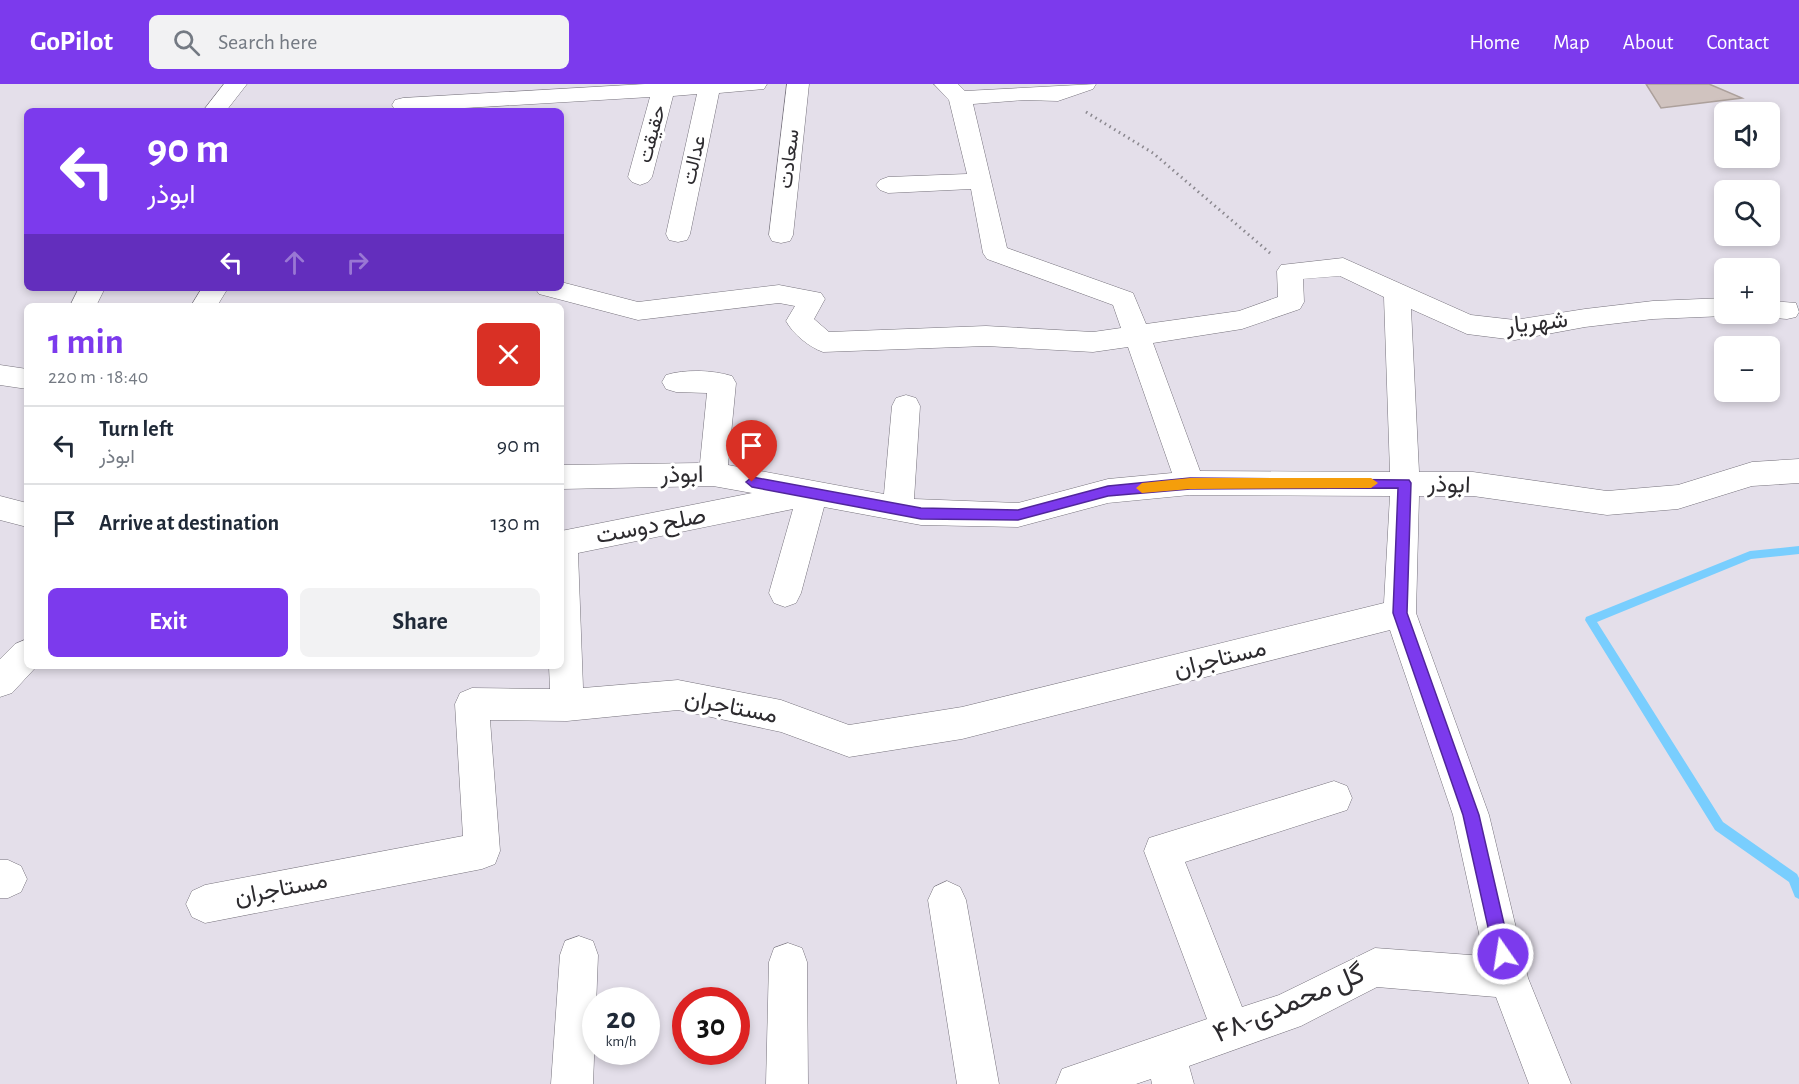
<!DOCTYPE html>
<html lang="en">
<head>
<meta charset="utf-8">
<style>
	:root { --surface:#fff; --page:#f2f2f3; --text:#1f2937; --muted:#747a83; --line:#e0e1e3; --accent:#7c3aed }
	body { margin:0; font-family:"Alegreya Sans",Vazirmatn,sans-serif; background:var(--page); color:var(--text); height:100vh; display:flex; flex-direction:column; font-size:22px; white-space:nowrap }
	* { box-sizing:border-box; margin:0 }
	p { font-size:20px; color:var(--muted) }
	.icon { flex:none; width:33px; height:33px; fill:none; stroke:currentColor; stroke-width:2; stroke-linecap:round; stroke-linejoin:round }
	.map { position:relative; flex:1; overflow:hidden }
	.details { position:absolute; left:24px; top:219px; width:540px; height:366px; display:flex; flex-direction:column; background:var(--surface); border-radius:9px; box-shadow:0 3px 9px #0003 }
	.details>* { flex:none }
	.guide { position:absolute; left:24px; top:24px; width:540px; height:183px; border-radius:9px; box-shadow:0 3px 9px #0003; background:#7c3aed; color:#fff; overflow:hidden }
	.fabs { position:absolute; left:1714px; top:18px; display:grid; gap:12px }
	.fabs a { display:grid; place-items:center; width:66px; height:66px; border-radius:9px; background:var(--surface); box-shadow:0 3px 9px #0003; font-size:30px }
	.speed { position:absolute; left:582px; top:903px; display:flex; gap:12px; font-size:30px; font-weight:700; text-align:center }
	.speed>* { display:grid; place-content:center; width:78px; height:78px; border-radius:50%; background:var(--surface); box-shadow:0 3px 9px #0003; line-height:1 }
	.speed small { font-size:15px; font-weight:400 }
	.speed .limit { border:9px solid #d22; background:#fff; color:#111 }
	.pin { position:absolute; display:grid; place-items:center; width:51px; height:51px; color:#fff; margin:-62px -26px; border-radius:50% 50% 50% 0; rotate:-45deg; box-shadow:0 0 6px #0007 }
	.pin .icon { rotate:45deg }
	.me { position:absolute; width:66px; margin:-33px; rotate:347deg; stroke-linejoin:round; filter:drop-shadow(0 0 4px #0008) }
	.turn { display:flex; align-items:center; gap:21px; height:126px; padding:0 24px; font-size:27px }
	.turn .icon { width:78px; height:78px; stroke-width:2.5 }
	.turn b { display:block; font-size:42px; line-height:51px }
	.lanes { display:flex; align-items:center; height:57px; padding:0 24px; background:#0003; justify-content:center; gap:30px; direction:ltr }
	.lanes .off { opacity:.35 }
	.round { display:grid; place-items:center; flex:none; width:63px; height:63px; border-radius:9px; background:var(--page) }
	.headline { display:flex; align-items:center; justify-content:space-between; height:102px; padding:0 24px }
	h1 { font-size:36px; font-weight:600; line-height:45px; color:var(--accent) }
	.primary-button { display:flex; gap:12px; margin-top:auto; padding:12px 24px }
	.primary-button a { flex:1; height:69px; border-radius:9px; background:var(--accent); color:#fff; font-size:24px; font-weight:600; line-height:69px; text-align:center }
	.primary-button a+a { background:var(--page); color:var(--text) }
	ul { padding:0; list-style:none }
	li { display:flex; align-items:center; gap:18px; height:78px; padding:0 24px; border-top:2px solid var(--line) }
	li div { flex:1 }
	li b { display:block; font-size:22px }
	li em { font-style:normal }
	header { display:flex; align-items:center; gap:36px; box-sizing:border-box; height:84px; padding:0 30px; background:var(--accent); color:#fff }
	header strong { font-size:28px }
	nav { display:flex; gap:33px; margin-inline-start:auto; font-size:21px }
	.search { width:420px; height:54px; background:var(--page); display:flex; align-items:center; gap:15px; box-sizing:border-box; padding:0 21px; border-radius:9px; color:var(--muted); font-size:22px }
	.map>svg:first-child { display:block }
</style>
</head>
<body>
<header>
<strong>GoPilot</strong>
<div class="search"><svg class="icon" aria-label="search" viewBox="0 0 24 24"><circle cx="10" cy="10" r="6"/><path d="M15 15l6 6"/></svg>Search here</div>
<nav><a>Home</a><a>Map</a><a>About</a><a>Contact</a></nav>
</header>
<div class="map">
<svg width="1799" height="1000" viewBox="0 0 1799 1000">
	<rect width="100%" height="100%" fill="#e4dfea"/>
	<g fill="none" stroke-linecap="round" stroke-linejoin="round">
		<path fill="#79cefe" fill-rule="evenodd" d="M1799,462V470L1751,475L1597,538L1723,738L1797,790L1799,794V815L1795,813L1789,798L1715,746L1585,536L1586,533L1750,467Z"/>
	</g>
	<path fill="#d0c3bf" stroke="#aca09b" stroke-width="1.5" d="M1646,0H1709L1742,14L1661,24Z"/>
	<g fill="none" stroke-linecap="round" stroke-linejoin="round">
		<g stroke="#76727c" stroke-width="1">
			<path id="minor" d="M224,0H247L226,27H203Z
				M645,0H767L764,5L719,9L690,150L687,156L678,158L669,156L666,150L697,10L673,12L652,93L648,98L640,101L632,98L628,93L650,13L415,27L395,26L392,21L395,16L403,14Z
				M787,0H809L793,151L790,157L781,159L772,157L769,151Z
				M934,0H958L965,7L1096,0L1093,5L1058,17L1024,16L973,20L1007,164L1133,209L1146,240L1239,227L1278,213L1277,187L1281,181L1343,174L1471,231L1515,236L1585,225L1653,217L1725,214V230H1734L1725,232L1653,235L1585,243L1515,256L1467,250L1411,225L1419,388H1473L1607,407L1678,401L1752,378L1799,375V399L1752,402L1678,425L1607,431L1473,412H1419L1416,529L1489,731L1528,894L1571,1000H1529L1496,913L1377,903L1301,942L1189,982L1194,1000H1152L1151,995L1136,1000H1056L1062,985L1207,935L1144,767L1149,754L1334,697L1347,702L1352,714L1347,726L1185,778L1242,923L1279,911L1375,864L1484,872L1453,731L1390,546L962,655L849,673L781,648L678,626L567,637L490,636L500,767L495,780L482,785L205,839L192,833L186,820L192,807L205,801L463,752L455,620L460,609L472,604L550,605L549,582H561V447L752,409L713,402L561,405V381L700,379L707,309L676,308L666,305L662,298L666,291C685,285 713,286 732,292L736,299L728,381L884,410L892,322L896,314L906,311L916,314L920,322L914,415L1018,419L1108,395L1172,389L1128,263L1093,268L986,262L823,268C809,263 793,250 786,237L795,222L779,219L638,236L539,210L535,204H561V198L638,218L779,201L821,209L825,215L814,235L829,248L986,242L1093,248L1121,244L1113,221L987,175L983,169L971,105L888,109L880,106L876,101L880,96L888,93L967,90L949,16ZM1340,192L1384,213L1390,388L1200,387L1153,259L1242,245L1300,225L1304,218L1303,195ZM1190,411L1390,412L1384,519L962,623L849,641L781,616L678,596L583,604L578,469L793,425L769,509L774,519L785,523L796,519L801,509L824,423L921,441L1018,443L1108,419Z
				M79,204H105L96,222H70Z
				M202,204H228L217,222H191Z
				M1770,217L1796,219L1799,228L1796,233L1787,235L1761,233L1759,230H1770Z
				M0,281L27,285V305L0,301Z
				M0,412L27,419V443L0,436Z
				M27,555V582H37L12,609L0,613V575L15,560Z
				M0,776H8L21,782L27,795L21,808L8,814H0Z
				M947,797L960,803L966,816L999,1000H957L928,816L934,803Z
				M579,852L593,857L598,871L593,1000H551L560,871L565,857Z
				M788,859L802,864L807,878L808,1000H766L769,878L774,864Z"/>
		</g>
		<path stroke="#8b888f" stroke-width="3" stroke-dasharray="1.5 4" stroke-linecap="butt" d="M1086,28L1153,69L1270,169"/>
		<use href="#minor" fill="#fff" fill-rule="evenodd"/>
	</g>
	<path fill="#7c3aed" stroke="#51269a" stroke-width="1.5" d="M752,393L921,424L1018,426L1108,402L1190,394L1409,396L1411,399L1407,529L1479,731L1511,870L1508,876L1503,879L1497,876L1494,870L1463,731L1393,529L1398,404L1190,405L1108,412L1018,436L921,435L752,403L746,398Z"/>
	<path fill="#f59e0b" d="M1190,394H1371L1378,399L1371,404L1190,405L1142,409L1136,404L1142,399Z"/>
	<g text-anchor="middle" dominant-baseline="central" stroke-width="6" stroke-linejoin="round" paint-order="stroke">
		<g font-size="20" fill="#2d2b2f" stroke="#fff">
			<text transform="translate(652 50) rotate(-75)">حقیقت</text>
			<text transform="translate(789 75) rotate(-83)">سعادت</text>
			<text transform="translate(694 76) rotate(-77)">عدالت</text>
		</g>
		<g font-size="24" fill="#2d2b2f" stroke="#fff">
			<text transform="translate(1537 239) rotate(-6)">شهریار</text>
			<text transform="translate(682 391) rotate(-1)">ابوذر</text>
			<text transform="translate(1449 401) rotate(2)">ابوذر</text>
			<text transform="translate(651 442) rotate(-11)">صلح دوست</text>
			<text transform="translate(1220 575) rotate(-14)">مستاجران</text>
			<text transform="translate(731 623) rotate(11)">مستاجران</text>
			<text transform="translate(281 805) rotate(-11)">مستاجران</text>
		</g>
		<g font-size="28" fill="#2d2b2f" stroke="#fff">
			<text transform="translate(1289 920) rotate(-23)">۴۸-گل محمدی</text>
		</g>
	</g>
</svg>
<div class="fabs">
<a><svg class="icon" aria-label="sound" viewBox="0 0 24 24"><path d="M4 9h4l5-4v14l-5-4H4zM17 9q2 3 0 6"/></svg></a>
<a><svg class="icon" aria-label="search" viewBox="0 0 24 24"><circle cx="10" cy="10" r="6"/><path d="M15 15l6 6"/></svg></a>
<a>+</a>
<a>−</a>
</div>
<div class="speed"><div>20<small>km/h</small></div><div class="limit">30</div></div>
<div class="pin" style="left:752px;top:398px;background:#d93025"><svg class="icon" aria-label="arrive" viewBox="0 0 24 24"><path d="M6 21V4h12l-3 4 3 4H6"/></svg></div>
<svg class="me" style="left:1503px;top:870px" viewBox="-20 -20 40 40"><circle r="17" fill="#7c3aed" stroke="#fff" stroke-width="3"/><path d="M0-11L8 9 0 5-8 9z" fill="#fff"/></svg>
<div class="guide">
<div class="turn"><svg class="icon" aria-label="left" viewBox="0 0 24 24"><path d="M17 20v-9H6M10 6l-5 5 5 5"/></svg><div><b>90 m</b>ابوذر</div></div>
<div class="lanes"><svg class="icon" aria-label="left" viewBox="0 0 24 24"><path d="M17 20v-9H6M10 6l-5 5 5 5"/></svg><svg class="icon off" aria-label="ahead" viewBox="0 0 24 24"><path d="M12 20V5M6 11l6-6 6 6"/></svg><svg class="icon off" aria-label="right" viewBox="0 0 24 24"><path d="M7 20v-9h11M14 6l5 5-5 5"/></svg></div>
</div>
<section class="details">
<div class="headline"><div><h1>1 min</h1><p>220 m · 18:40</p></div><a class="round" style="background:#d93025;color:#fff"><svg class="icon" aria-label="close" viewBox="0 0 24 24"><path d="M6 6l12 12M18 6L6 18"/></svg></a></div>
<ul>
<li><svg class="icon" aria-label="left" viewBox="0 0 24 24"><path d="M17 20v-9H6M10 6l-5 5 5 5"/></svg><div><b>Turn left</b><p>ابوذر</p></div><em>90 m</em></li>
<li><svg class="icon" aria-label="arrive" viewBox="0 0 24 24"><path d="M6 21V4h12l-3 4 3 4H6"/></svg><div><b>Arrive at destination</b></div><em>130 m</em></li>
</ul>
<div class="primary-button"><a>Exit</a><a>Share</a></div>
</section>
</div>
</body>
</html>
